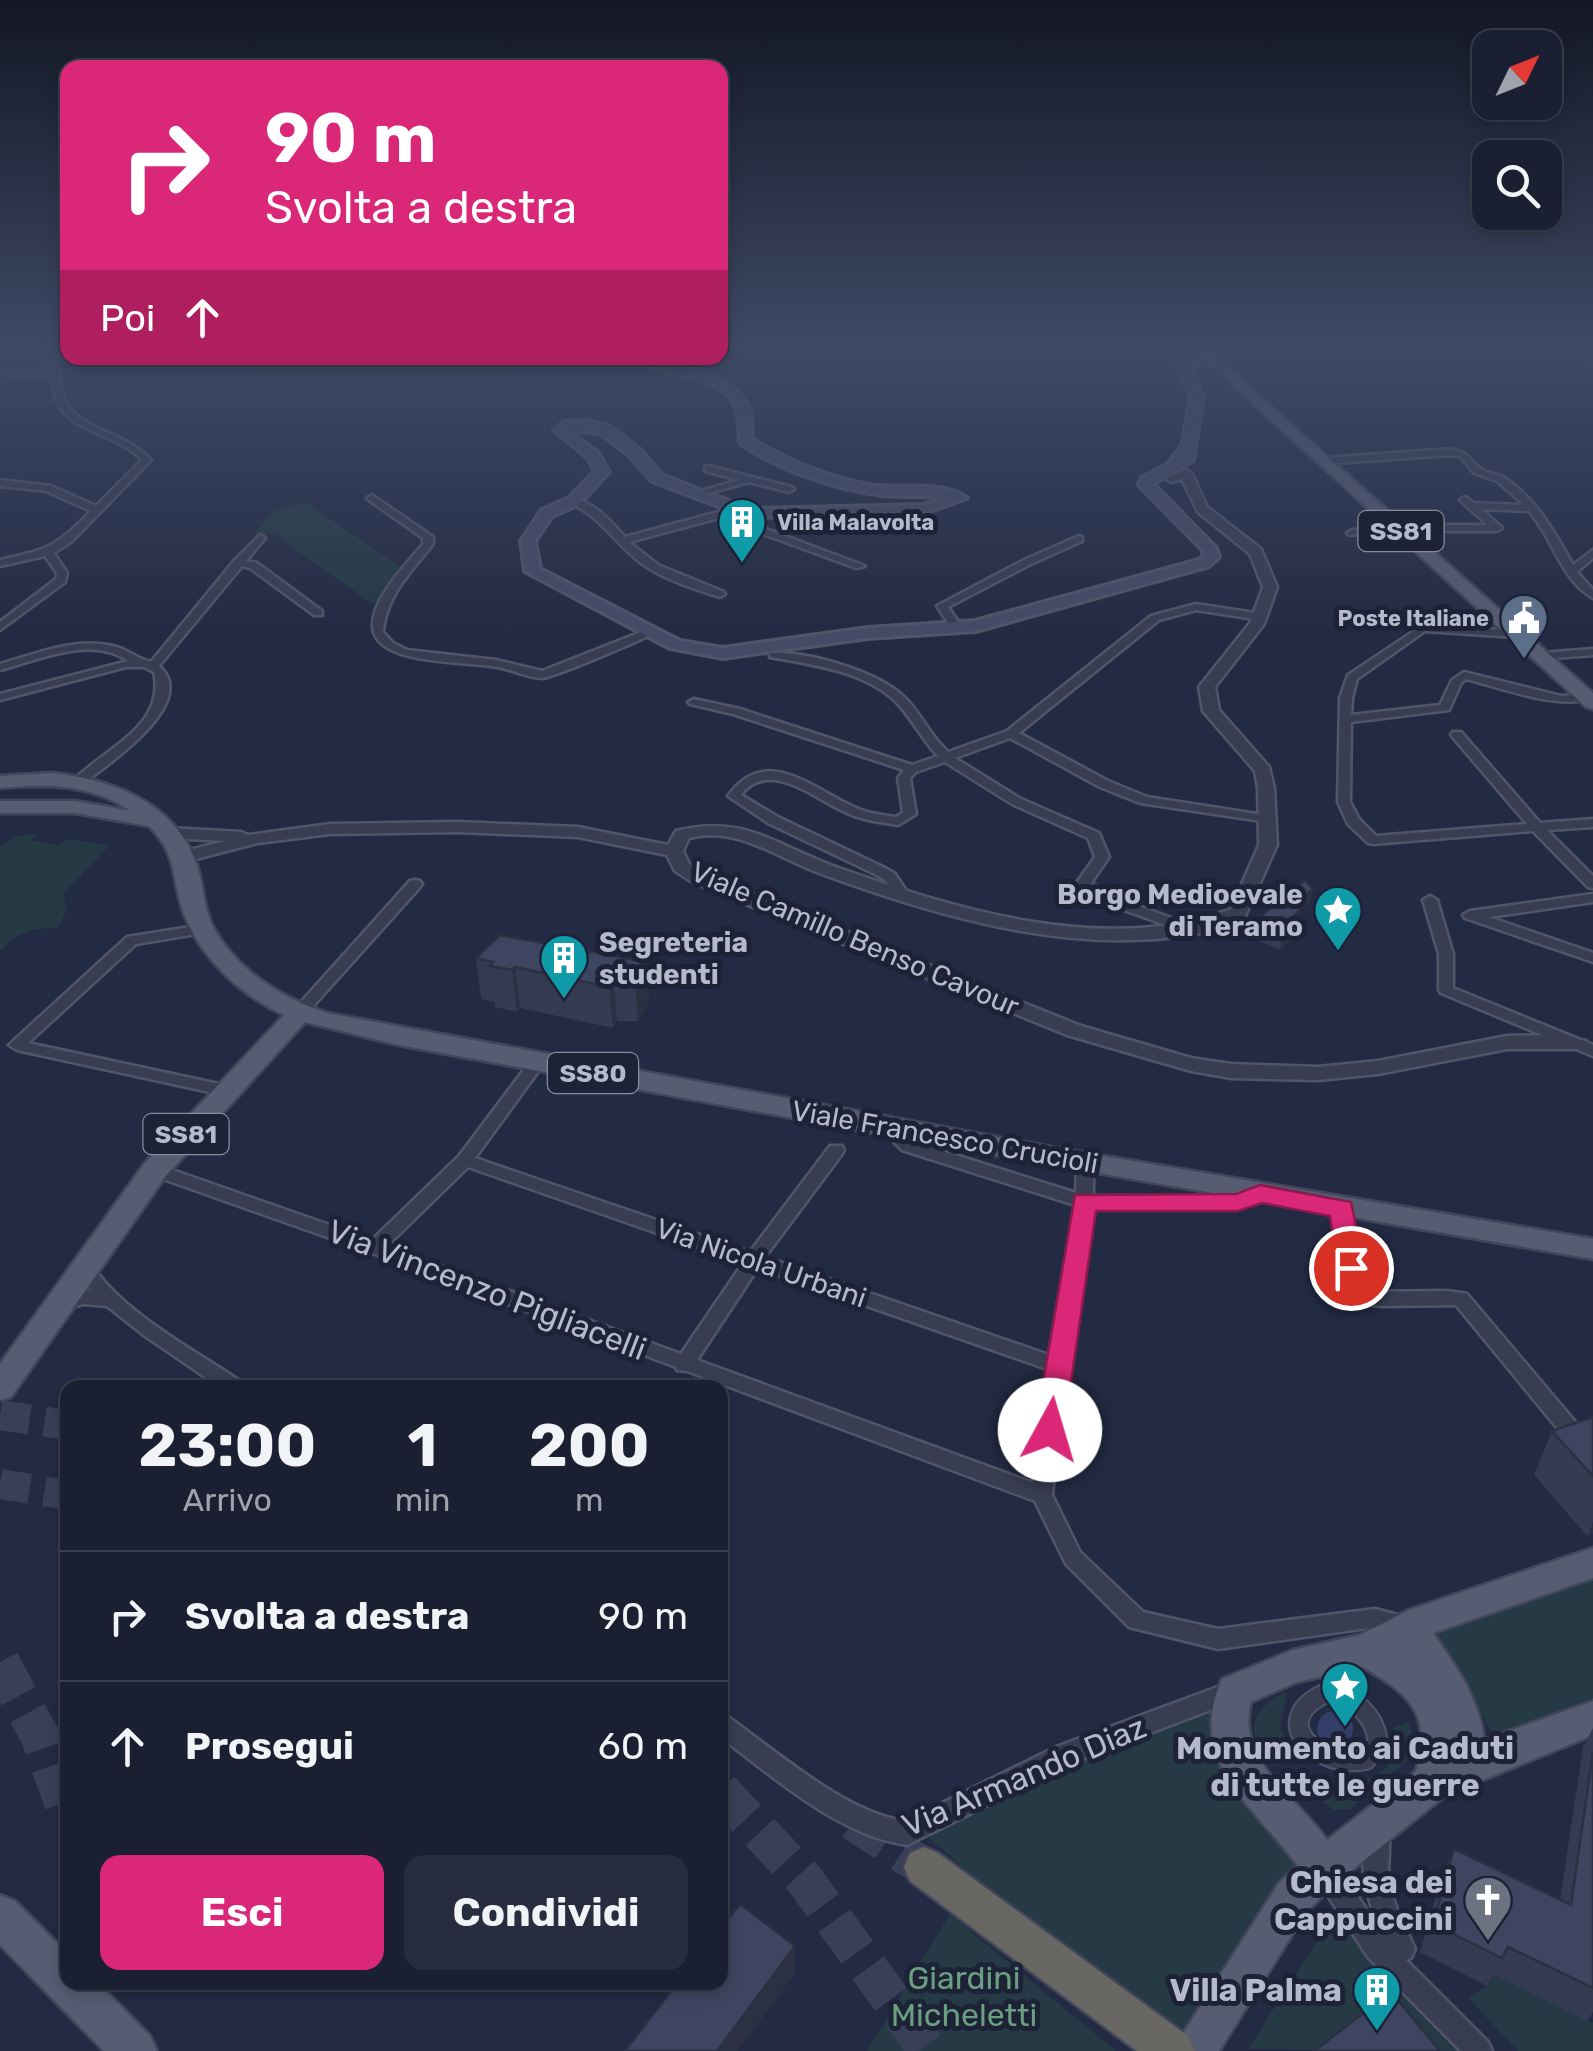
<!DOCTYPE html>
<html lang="it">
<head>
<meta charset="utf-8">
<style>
	:root { --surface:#1a2032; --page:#272d3e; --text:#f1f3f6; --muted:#9fa3ac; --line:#383e4d; --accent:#db2777 }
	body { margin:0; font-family:Rubik,sans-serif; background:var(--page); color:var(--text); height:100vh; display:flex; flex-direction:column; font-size:38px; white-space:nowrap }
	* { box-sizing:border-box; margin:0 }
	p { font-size:32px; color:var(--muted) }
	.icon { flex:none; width:55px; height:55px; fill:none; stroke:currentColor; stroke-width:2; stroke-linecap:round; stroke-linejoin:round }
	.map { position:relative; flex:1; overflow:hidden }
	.details { position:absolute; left:60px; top:1380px; width:668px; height:610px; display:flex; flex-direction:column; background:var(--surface); border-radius:20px; box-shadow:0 5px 15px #0003,0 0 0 2px var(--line) }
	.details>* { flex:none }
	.top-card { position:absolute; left:60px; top:60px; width:668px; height:305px; border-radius:20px; box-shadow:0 5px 15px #0003,0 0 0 2px var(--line); background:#db2777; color:#fff; overflow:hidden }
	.needle { width:65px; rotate:47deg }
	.tools { position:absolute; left:1472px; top:30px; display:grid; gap:20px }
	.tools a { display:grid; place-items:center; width:90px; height:90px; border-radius:20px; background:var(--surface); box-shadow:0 5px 15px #0003,0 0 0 2px var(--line); font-size:50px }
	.pin { position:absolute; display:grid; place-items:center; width:85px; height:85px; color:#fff; margin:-42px; border:5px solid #fff; border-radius:50%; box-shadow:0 2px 10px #0007 }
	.me { position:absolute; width:110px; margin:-55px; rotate:6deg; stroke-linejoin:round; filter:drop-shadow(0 0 8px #0008) }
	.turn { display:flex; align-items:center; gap:35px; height:210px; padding:0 40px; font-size:45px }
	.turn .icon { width:130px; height:130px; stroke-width:2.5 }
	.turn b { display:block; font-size:70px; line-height:85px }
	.then { display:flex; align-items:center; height:95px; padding:0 40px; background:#0003; gap:20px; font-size:38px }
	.eta { display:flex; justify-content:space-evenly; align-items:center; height:170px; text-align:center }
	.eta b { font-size:60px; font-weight:700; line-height:70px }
	.action { display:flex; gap:20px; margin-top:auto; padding:20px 40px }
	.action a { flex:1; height:115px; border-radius:20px; background:var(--accent); color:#fff; font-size:40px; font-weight:700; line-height:115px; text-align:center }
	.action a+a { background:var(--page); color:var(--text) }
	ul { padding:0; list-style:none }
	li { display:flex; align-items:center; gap:30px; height:130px; padding:0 40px; border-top:2px solid var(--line) }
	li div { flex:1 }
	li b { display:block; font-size:38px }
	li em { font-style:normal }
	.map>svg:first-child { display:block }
</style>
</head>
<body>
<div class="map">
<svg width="1593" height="2051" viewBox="0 0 1593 2051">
	<rect width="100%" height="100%" fill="#232a43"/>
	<path fill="#253a44" d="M304,502L403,568L384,600L371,603L274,534L254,535L273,511Z
		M38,833L31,840L58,845L66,839L110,845L63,894L67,910L58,928C31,928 19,932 0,951V847L17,836Z
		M1593,1563V1719L1504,1751L1422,1621Z
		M1235,1691L1226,1711L1313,1850L1175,2051L917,1828Z
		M1287,1692L1280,1727L1292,1752L1278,1767C1242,1739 1247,1709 1287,1692Z
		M1408,1722L1414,1740L1412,1756L1350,1809L1334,1810L1307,1790L1318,1776C1355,1790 1408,1776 1393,1728Z
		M950,1914L1116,2051H867Z
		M1333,1916L1377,1948L1478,2051L1248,2049Z
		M1494,1975L1593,2023V2051H1518L1468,1998L1487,1986Z"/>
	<path fill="#343f69" d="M1317 1729a18 18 0 1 1 36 0a18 18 0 1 1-36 0Z"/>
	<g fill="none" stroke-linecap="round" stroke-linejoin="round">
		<path fill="#343f69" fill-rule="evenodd" d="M1557,347H1579L1593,353V365Z"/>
		<path stroke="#393f58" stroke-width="30" stroke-dasharray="30 15" stroke-linecap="butt" d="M0,1415L68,1425
			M0,1484L68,1495"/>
		<path stroke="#393f58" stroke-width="39" stroke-dasharray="39 19" stroke-linecap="butt" d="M0,1662L40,1736L68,1815
			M720,1790L805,1880L928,2051
			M853,1821L924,1867"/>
		<g stroke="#505569" stroke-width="22">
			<path id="pedestrian" d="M1326,1693C1354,1698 1373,1712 1378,1741L1366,1760C1317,1770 1266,1720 1326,1693Z"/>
		</g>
		<g stroke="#505569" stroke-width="5">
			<path id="minor" d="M47,347H55L54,359L60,365C60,373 59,382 61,389C69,431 126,430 151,460L71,542L54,553L67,573L65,582L0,630V622L56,579L57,573L45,556L0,566V560C49,549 56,547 91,511L46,491L0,486V480L51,486L96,506L142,460C112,427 54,436 52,378L0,374V370L52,373V366L46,359Z
				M1451,449C1476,455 1466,461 1483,470C1489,474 1498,474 1505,478C1537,500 1555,533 1573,565L1593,550V558L1577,572L1593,590V598C1561,580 1553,538 1529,511L1481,509L1500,526L1502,528L1497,531H1403L1349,535L1347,533L1352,530L1393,528L1397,525H1488L1462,502L1460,500L1465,497L1474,503L1524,505L1497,481L1474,473L1461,457L1451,455L1323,464L1319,461L1323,458Z
				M708,466L792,487L794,489L789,492L749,482L694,497V493L740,480L705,471V467Z
				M372,495L433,537V544C412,571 386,595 383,632L393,643L407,650L496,660L542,671L646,630L655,632C645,639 552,678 542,678C528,678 511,669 497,667C469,661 377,666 373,628C370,600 407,564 423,544V538L369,500L367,498Z
				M571,499C593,501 610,520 625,537L729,509L734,512L729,515L865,566L856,568L719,518L629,542L658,565L724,592L725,594L720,597C694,589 663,579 641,563C615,543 602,518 571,503Z
				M260,535L265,538L246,561L257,563L322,611V615H314L250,568L242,566L159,666C200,702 110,763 85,782L81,783L75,779C107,747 166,726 154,672L144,667H126L0,700V694L128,661C92,635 38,660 0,670V664C35,654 76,637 113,646C127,649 137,659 151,662L234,561Z
				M1079,536L1082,537V541L1031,564L948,607L962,628L961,630H953L937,606L1024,560Z
				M1196,604L1261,614L1266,617L1261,620L1196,610L1159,620L1019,733L1108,781L1147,797L1270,816L1276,820L1275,823L1140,803L1100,787L1010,738L955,758L1021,799L1099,833L1109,857L1091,883L1125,901L1196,927L1198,930L1191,934L1115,907L1078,887L1076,884L1095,857L1088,838L1012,804L945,762L916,772L910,778L916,814L898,825C880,822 861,820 845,812C814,798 768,758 741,795L778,817L885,868L895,874L909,895L902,899L897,898L885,880L875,874L768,823L728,796C766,743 812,789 856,808C869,814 882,815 896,817L903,813L898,778L904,770L733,714L690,704L688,702L694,699L740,709L912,765L938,756C923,741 914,722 900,706C869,671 813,665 770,657V653C806,651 877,671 904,697C921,713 930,736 948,752L1007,731L1151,616Z
				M1423,625L1515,631L1520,634L1515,637L1425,631L1357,679L1352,698L1351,715L1440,705L1452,680L1464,672L1561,696L1587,694L1593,697C1563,712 1499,687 1466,679L1461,683L1449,710L1351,722L1350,802L1359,819L1376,836L1527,824L1451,735L1453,732H1461L1540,823L1593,819V827L1547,830L1593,876V888L1588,887L1533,831L1373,844L1368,843L1348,824L1338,802L1340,698L1348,675Z
				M1593,649V655L1541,659L1536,656L1541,653Z
				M415,880L420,881L422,884L420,887L305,1015H295L293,1012L295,1009L410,881Z
				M1593,894V902L1489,917L1593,953V962L1465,918L1463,915L1470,911Z
				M1430,896L1437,900L1453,954V988L1593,1045V1056L1441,993L1439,990V954L1423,900Z
				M203,925L208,926L210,929L208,932L136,944L28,1043L228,1086L236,1091L234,1095L228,1096L17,1050L9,1045L127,937Z
				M537,1057L545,1062L475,1158L750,1252L830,1146H842L844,1150L842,1154L765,1257L1049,1355L1075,1205L902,1150L882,1130L880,1126L882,1122H894L914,1142L1076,1193L1077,1162L1079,1158H1091L1093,1162V1196H1237L1260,1188L1266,1190L1268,1194L1266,1198L1238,1208H1092L1066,1365L1052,1495L1080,1552L1143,1612L1218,1629L1375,1609L1413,1619L1416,1626L1413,1633L1405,1636L1375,1627L1218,1649L1137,1629L1129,1627L1066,1564L1035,1501L687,1371L677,1370L676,1367L372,1253L149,1174L147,1170L149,1166H161L372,1240L459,1156L532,1059ZM468,1167L743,1263L681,1354L387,1246ZM758,1268L1047,1369L1033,1483L697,1360Z
				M1342,1203L1348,1205L1350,1209L1364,1292L1448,1291L1467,1294L1593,1443V1465L1586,1463L1456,1305L1382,1306L1350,1303L1334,1209L1336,1205Z
				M84,1261L90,1262C119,1311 196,1351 243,1383L245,1388H221L145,1336L107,1306L83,1304L62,1310L56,1308L53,1303L56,1298L83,1290L92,1291L75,1267L78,1262Z
				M1231,1682L1239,1685L1242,1692L1239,1699L1072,1763L907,1845C839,1836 774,1777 720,1737V1714L728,1717C776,1751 847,1814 906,1821L1056,1747Z
				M1378,1822L1386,1826C1393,1842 1386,1863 1389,1881C1393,1906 1405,1926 1415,1949L1411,1958L1406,1960L1488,2042L1492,2051H1461L1368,1957L1317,1879L1314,1871L1317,1863L1326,1859L1335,1863L1381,1931C1367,1899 1355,1860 1370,1826Z"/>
		</g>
		<g stroke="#505569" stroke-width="5">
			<path id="tertiary" d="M1186,470L1192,474L1207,507L1261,549L1277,587L1264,624L1215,687L1219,710L1269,767L1274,788L1277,845L1245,916C1229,922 1212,931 1195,934C1071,956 935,916 819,873C776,857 737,826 689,838L683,851L689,864L706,875L1081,1026L1191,1058L1231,1064L1318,1067L1378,1061L1507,1036L1554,1035L1586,1041L1589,1045L1586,1049H1507L1378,1074L1318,1080L1231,1078L1191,1071L1067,1035L694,883L675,871L667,855L578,837L458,832L330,834L258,843L184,862L175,857L178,853L225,841L169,838L160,833L169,828L241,832L248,835L330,824L458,822L578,827L668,845L676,831C745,814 775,845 836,867C958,910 1105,956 1231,909L1259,845L1258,788L1255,771L1203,711L1199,687L1250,623L1263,587L1250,554L1198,512L1182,479L1171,482L1165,478Z"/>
		</g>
		<g stroke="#505569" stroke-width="6">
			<path id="secondary" d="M1209,356L1213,361L1189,367L1203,396L1193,460L1153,484L1216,548L1219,557L1209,566L976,631L868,638L723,658L670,648L525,571L521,541L542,510L569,498L595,471L588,458L554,430L564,422L588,421L610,427L639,449L662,475L749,509L923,505L945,498C924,495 903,497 882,495C833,489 782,470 741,444C737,431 741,418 735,405C717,370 664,380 639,358C669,358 735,377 749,408C753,418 751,429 752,439C787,461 828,477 868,485C899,490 940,480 967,498L924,513L747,517L652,481L629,455L600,433L568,430L598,453L609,472L579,504L552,516L535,541L540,569L680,641L723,648L868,628L975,621L1199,560L1204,556L1202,549L1139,485L1142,478L1167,465L1182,446L1191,396L1176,365Z"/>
		</g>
		<g stroke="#42465b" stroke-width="5">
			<path id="primary" d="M1191,347H1204L1593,693V709L1586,707Z
				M52,773C109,779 173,801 195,860C204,882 202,906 213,927C237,971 282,998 327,1013L1056,1148L1593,1239V1259L949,1147L399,1045L305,1022L165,1177L11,1397L0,1400V1364L145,1163L284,1015C240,995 199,956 183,911C171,876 178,855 149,826L75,813H0V801H75L131,811C91,784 46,783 0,788V776Z
				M1593,1548V1578L1433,1633C1456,1666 1480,1700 1484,1740L1593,1701V1735L1446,1795L1337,1882L1307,1911L1219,2051H1172L1279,1883L1297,1865C1254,1806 1185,1761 1222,1679L1293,1650L1360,1635L1409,1610ZM1363,1667C1409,1694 1433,1714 1416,1771L1327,1840C1297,1797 1235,1761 1251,1702L1297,1682Z
				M0,1895L15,1901L68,1954V1982H97L150,2036L157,2051H104L0,1945Z"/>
		</g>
		<g stroke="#404559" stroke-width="5">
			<path id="trunk" d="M924,1847L938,1853L1188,2036L1195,2051H1137L910,1881L904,1867L910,1853Z"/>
		</g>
		<use href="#pedestrian" stroke="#383d52" stroke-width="18"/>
		<use href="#minor" fill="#383d52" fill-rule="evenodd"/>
		<use href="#tertiary" fill="#383d52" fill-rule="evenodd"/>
		<use href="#secondary" fill="#454b66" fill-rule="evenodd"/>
		<use href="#primary" fill="#565c72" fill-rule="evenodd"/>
		<use href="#trunk" fill="#686763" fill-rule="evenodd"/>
	</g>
	<path fill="#343b53" d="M1313,889L1310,902L1301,911L1299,918L1303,920L1301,933L1280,950L1250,937L1252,923Z
		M476,958L646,962L649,1003L638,1021H617L613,1028L520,1008L517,1012L495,1007V1002L481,999Z
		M1593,1417V1533L1587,1536L1534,1475L1552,1431Z
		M1593,1728V2012L1587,2021L1494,1975L1487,1986L1420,1952L1441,1878L1454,1849L1560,1900L1583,1747Z"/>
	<path fill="#2b3043" d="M1313,889L1310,902L1301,911L1298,923L1291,929L1294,906Z
		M1303,920L1301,933L1280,950L1283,936Z
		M646,962L649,1003L638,1021L635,980Z
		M515,967L520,1008L517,1012L512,970Z
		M614,980L617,1021L613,1028L609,987Z
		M1593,1522V1533L1587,1536Z
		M795,1946V1974L738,2051H717Z"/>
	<path fill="#3d4560" stroke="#2b3043" stroke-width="2.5" d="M1305,880L1313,889L1294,906L1301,909L1294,916L1303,920L1283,936L1252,923Z
		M500,935L646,962L635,980H614L609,987L515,967L512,970L490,966L493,962L476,958Z
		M1593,1417V1476L1552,1431Z
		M1593,1752V1988L1508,1947L1502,1958L1433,1924L1454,1849L1571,1905Z
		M740,1904L795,1946L717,2051H625L678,1982H720V1929Z
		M1391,1992L1440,2051H1314Z"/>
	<linearGradient id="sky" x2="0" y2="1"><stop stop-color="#131725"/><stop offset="0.55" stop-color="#3f4a66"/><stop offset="1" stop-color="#3f4a66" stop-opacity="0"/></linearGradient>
	<rect width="1593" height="634" fill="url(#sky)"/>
	<path fill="#db2777" stroke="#8e194d" stroke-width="2.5" d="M1260,1185L1351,1202L1365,1268L1361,1275H1342L1338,1268L1330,1216L1262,1203L1238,1211H1096L1064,1430L1060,1438L1050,1442L1039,1438L1035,1430L1075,1195L1236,1194Z"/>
	<defs>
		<g id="building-pin" transform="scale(2.5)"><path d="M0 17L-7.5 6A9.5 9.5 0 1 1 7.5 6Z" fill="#0f9aa8" stroke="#1d2237"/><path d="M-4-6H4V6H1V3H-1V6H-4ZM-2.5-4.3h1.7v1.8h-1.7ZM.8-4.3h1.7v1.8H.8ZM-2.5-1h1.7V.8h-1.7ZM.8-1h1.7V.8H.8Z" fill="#fff"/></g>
		<g id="civic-pin" transform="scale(2.5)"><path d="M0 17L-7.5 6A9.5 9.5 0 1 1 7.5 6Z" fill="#5c6f8a" stroke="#1d2237"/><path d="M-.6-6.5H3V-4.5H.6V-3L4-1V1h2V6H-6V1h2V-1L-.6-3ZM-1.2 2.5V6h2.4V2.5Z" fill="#fff"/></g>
		<g id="sight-pin" transform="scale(2.5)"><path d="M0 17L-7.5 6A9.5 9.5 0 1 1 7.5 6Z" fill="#0f9aa8" stroke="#1d2237"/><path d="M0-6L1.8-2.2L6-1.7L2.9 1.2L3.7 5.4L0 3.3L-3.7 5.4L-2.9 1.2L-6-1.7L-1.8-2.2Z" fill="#fff"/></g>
		<g id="church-pin" transform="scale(2.5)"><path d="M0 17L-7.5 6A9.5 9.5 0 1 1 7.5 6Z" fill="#6b7280" stroke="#1d2237"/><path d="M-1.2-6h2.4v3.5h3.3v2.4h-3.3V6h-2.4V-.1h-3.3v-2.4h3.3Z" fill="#fff"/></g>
	</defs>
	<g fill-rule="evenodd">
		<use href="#building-pin" x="742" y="522"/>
		<use href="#civic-pin" x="1524" y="618"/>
		<use href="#sight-pin" x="1338" y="910"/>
		<use href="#building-pin" x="564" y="958"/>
		<use href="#sight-pin" x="1345" y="1686"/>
		<use href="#church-pin" x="1488" y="1900"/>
		<use href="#building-pin" x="1377" y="1990"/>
	</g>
	<g text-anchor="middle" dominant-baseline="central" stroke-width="10" stroke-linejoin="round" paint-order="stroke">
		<g font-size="22" font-weight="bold" fill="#b5b9cc" stroke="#1d2237" text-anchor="start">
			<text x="777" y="522">Villa Malavolta</text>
			<text x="1489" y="618" text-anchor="end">Poste Italiane</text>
		</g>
		<g fill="#1d2237" stroke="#878c9f" stroke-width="2.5">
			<rect x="1358.5" y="511" width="85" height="40" rx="8"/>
			<rect x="548" y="1053" width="90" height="40" rx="8"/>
			<rect x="143.5" y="1114" width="85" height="40" rx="8"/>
		</g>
		<g font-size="25" font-weight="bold" fill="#b5b9cc">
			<text x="1401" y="531">SS81</text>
			<text x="593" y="1073">SS80</text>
			<text x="186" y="1134">SS81</text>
		</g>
		<g font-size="28" font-weight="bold" fill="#b5b9cc" stroke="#1d2237" text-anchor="end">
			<text x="1303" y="894">Borgo Medioevale<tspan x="1303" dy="32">di Teramo</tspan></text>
			<text x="599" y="942" text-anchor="start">Segreteria<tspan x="599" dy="32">studenti</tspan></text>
		</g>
		<g font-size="28" fill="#b5b9cc" stroke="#1d2237">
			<text transform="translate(855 939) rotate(23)">Viale Camillo Benso Cavour</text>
			<text transform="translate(945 1137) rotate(10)">Viale Francesco Crucioli</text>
			<text transform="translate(761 1263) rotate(19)">Via Nicola Urbani</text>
		</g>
		<g font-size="32" fill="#b5b9cc" stroke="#1d2237">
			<text transform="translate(487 1290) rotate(21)">Via Vincenzo Pigliacelli</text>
			<text transform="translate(1024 1776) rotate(-23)">Via Armando Diaz</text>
		</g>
		<g font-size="32" font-weight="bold" fill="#b5b9cc" stroke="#1d2237" text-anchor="end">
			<text x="1345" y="1748" text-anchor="middle">Monumento ai Caduti<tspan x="1345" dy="37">di tutte le guerre</tspan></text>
			<text x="1453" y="1882">Chiesa dei<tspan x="1453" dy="37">Cappuccini</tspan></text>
			<text x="1342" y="1990">Villa Palma</text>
		</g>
		<g font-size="32" fill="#6a9f81" stroke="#1d2237">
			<text x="964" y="1978">Giardini<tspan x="964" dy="37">Micheletti</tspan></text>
		</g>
	</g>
</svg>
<div class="tools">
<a><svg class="needle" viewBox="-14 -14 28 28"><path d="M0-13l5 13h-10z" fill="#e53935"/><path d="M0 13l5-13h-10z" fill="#9fa3ac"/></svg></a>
<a><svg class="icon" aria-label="search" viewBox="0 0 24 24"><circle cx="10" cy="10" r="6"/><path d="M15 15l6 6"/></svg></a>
</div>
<div class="pin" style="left:1351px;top:1268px;background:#d93025"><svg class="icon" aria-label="arrive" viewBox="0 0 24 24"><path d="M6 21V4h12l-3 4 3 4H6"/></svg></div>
<svg class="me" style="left:1050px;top:1430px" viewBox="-20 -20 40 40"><circle r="19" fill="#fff"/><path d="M0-13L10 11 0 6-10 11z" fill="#db2777"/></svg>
<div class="top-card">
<div class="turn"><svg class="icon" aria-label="right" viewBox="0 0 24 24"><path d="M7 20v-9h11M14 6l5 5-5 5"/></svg><div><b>90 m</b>Svolta a destra</div></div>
<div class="then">Poi<svg class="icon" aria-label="ahead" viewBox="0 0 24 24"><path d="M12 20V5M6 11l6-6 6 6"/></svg></div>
</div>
<section class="details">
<div class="eta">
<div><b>23:00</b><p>Arrivo</p></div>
<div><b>1</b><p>min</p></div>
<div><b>200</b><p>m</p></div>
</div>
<ul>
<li><svg class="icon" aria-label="right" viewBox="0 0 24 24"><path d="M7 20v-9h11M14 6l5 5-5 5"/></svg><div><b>Svolta a destra</b></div><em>90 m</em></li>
<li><svg class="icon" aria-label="ahead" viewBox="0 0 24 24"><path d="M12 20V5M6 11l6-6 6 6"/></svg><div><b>Prosegui</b></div><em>60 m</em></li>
</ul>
<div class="action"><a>Esci</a><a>Condividi</a></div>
</section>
</div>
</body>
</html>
